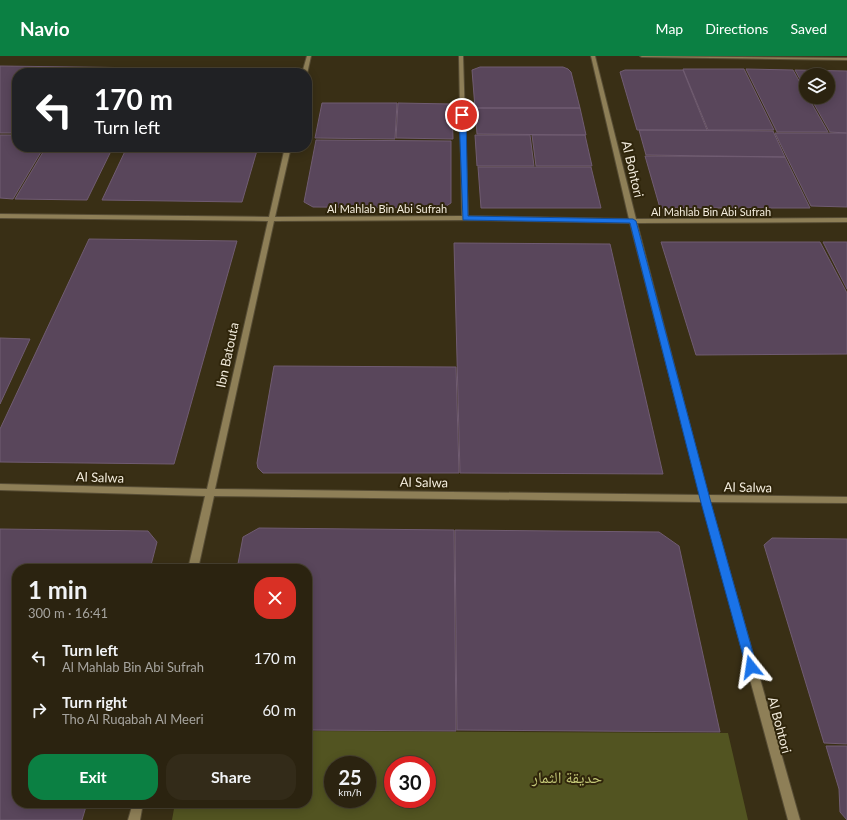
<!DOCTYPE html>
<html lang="en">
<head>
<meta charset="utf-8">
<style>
	:root { --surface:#2b2310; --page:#332b19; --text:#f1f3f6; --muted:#a6a49f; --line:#474030; --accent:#0b8043 }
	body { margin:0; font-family:Lato,"Noto Naskh Arabic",sans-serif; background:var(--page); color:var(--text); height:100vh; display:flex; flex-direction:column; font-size:15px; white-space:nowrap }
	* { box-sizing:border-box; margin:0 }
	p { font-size:13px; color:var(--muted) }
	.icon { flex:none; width:22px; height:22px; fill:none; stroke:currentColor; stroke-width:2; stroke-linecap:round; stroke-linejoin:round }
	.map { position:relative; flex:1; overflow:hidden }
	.side { position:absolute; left:12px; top:508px; width:300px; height:244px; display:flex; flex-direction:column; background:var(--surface); border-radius:16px; box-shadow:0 2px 10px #0003,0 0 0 1px var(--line) }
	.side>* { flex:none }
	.top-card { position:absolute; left:12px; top:12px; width:300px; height:84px; border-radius:16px; box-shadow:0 2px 10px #0003,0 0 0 1px var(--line); background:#202124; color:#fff; overflow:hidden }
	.tools { position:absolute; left:799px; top:12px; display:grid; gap:8px }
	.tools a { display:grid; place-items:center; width:36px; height:36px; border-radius:50%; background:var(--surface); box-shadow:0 2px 10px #0003,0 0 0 1px var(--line); font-size:20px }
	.speed { position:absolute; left:324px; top:700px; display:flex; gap:8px; font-size:20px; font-weight:700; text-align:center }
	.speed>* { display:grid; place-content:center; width:52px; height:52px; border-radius:50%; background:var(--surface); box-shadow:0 2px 10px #0003,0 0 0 1px var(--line); line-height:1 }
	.speed small { font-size:10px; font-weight:400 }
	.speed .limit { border:6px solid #d22; background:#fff; color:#111 }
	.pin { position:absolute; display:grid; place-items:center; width:34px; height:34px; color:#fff; margin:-17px; border:2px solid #fff; border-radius:50%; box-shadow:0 1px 4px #0007 }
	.me { position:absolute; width:44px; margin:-22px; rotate:345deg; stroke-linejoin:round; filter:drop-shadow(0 0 3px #0008) }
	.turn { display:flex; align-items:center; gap:14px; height:84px; padding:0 16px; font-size:18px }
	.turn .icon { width:52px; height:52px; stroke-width:2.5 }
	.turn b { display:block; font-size:28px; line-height:34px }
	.round { display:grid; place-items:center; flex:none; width:42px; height:42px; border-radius:16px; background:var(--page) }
	.headline { display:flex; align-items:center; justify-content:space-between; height:68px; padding:0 16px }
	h1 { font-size:24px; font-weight:700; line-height:30px }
	.primary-button { display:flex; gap:8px; margin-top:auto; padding:8px 16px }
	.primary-button a { flex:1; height:46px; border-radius:16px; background:var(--accent); color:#fff; font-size:16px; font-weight:700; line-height:46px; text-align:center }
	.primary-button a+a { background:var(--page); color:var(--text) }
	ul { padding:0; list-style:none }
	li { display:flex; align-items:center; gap:12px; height:52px; padding:0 16px }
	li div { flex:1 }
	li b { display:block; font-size:15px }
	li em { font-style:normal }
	header { display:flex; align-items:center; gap:24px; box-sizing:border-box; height:56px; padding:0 20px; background:var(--accent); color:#fff }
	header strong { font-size:19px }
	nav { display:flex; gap:22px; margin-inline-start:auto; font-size:14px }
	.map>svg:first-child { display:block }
</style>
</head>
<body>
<header>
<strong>Navio</strong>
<nav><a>Map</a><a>Directions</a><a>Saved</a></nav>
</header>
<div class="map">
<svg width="847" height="764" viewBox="0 0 847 764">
	<rect width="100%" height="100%" fill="#392f15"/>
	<path fill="#525421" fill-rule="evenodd" d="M307,675L728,677L748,764H172L175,747H307ZM333,709H367V743H333ZM393,709H427V743H393Z"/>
	<path fill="#59465b" stroke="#705c72" d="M0,10L153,12L151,17H17V77H0Z
		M480,11H563L568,13L571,16L580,52H475L472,14Z
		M683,13H744L774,74H708Z
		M746,13L793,14L806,37V41H808L828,76H777Z
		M625,14H683L707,74H637L620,16Z
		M795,14L847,15V77L830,76L810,41H828V19H806V34Z
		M163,15L279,16L162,17Z
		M322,47H397L395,83L315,82Z
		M398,47L452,48L453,83L396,82Z
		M475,52H580L586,79L477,78Z
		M639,74L773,75L785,101L646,99Z
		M775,77H847V151L811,150Z
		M0,79H17V91H44L13,143L0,142Z
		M475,79H530L534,110H477Z
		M532,79H585L592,110H536Z
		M316,84L451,85V147L443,152L313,151L304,146Z
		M46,91H113L87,144L15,143Z
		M127,91H258L242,146L102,144Z
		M645,100L785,101L810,152H660Z
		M478,111H591L601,152H481Z
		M89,183L237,185L174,408L0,406V373Z
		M661,186H820L847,237V298L696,299Z
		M823,186H847V233Z
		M454,187L610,188L663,418L460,417Z
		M0,282L30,283L0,348Z
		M274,310L456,311L459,417H263L258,412L257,407Z
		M259,472L454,474L456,675L307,674V513H237L243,481Z
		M0,473L148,475L157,486L150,513H17V747H87L82,764H0Z
		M455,474L659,476L679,490L720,676L457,674Z
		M772,482L847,483V688L824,687L764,489Z
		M826,690H847V764L840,756L839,733Z"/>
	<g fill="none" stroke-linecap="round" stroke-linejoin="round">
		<g stroke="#574d35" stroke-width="2">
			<path id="street" d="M307,0H311L307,18L302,17Z
				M459,0H463L468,160L629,163L591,0H595L636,163L847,162V166L637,167L708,439L847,441V447L710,446L800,764H788L702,446L214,440L198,513H188L205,440L0,434V428L207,433L268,165L0,162V158L269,161L285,91H291L275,161L462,160ZM465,164L630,167L700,439L215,433L274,165Z
				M640,0L847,2V4L642,1Z
				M133,747H143L140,764H128Z"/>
		</g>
		<use href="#street" fill="#8e7f57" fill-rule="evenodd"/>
	</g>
	<path fill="#1a73e8" stroke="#114b97" d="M462,57L466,59L468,160L633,163L636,165L710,443L757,611L755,615L751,616L747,615L746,611L700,443L630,167L463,164L459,59Z"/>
	<g text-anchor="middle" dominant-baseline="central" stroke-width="4" stroke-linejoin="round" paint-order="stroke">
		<g font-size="11" fill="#f3ecdd" stroke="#2f250b">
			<text x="387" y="152">Al Mahlab Bin Abi Sufrah</text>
			<text x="711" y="155">Al Mahlab Bin Abi Sufrah</text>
		</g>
		<g font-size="13" fill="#f3ecdd" stroke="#2f250b">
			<text transform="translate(633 113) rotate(77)">Al Bohtori</text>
			<text transform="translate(227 299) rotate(-78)">Ibn Batouta</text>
			<text transform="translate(100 421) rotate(2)">Al Salwa</text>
			<text transform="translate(424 426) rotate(1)">Al Salwa</text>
			<text transform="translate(748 431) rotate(1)">Al Salwa</text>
			<text transform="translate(780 669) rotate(75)">Al Bohtori</text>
		</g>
		<g font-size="16" fill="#c3c777" stroke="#2f250b">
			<text x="567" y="720">حديقة الثمار</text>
		</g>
	</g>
</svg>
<div class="tools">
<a><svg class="icon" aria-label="layers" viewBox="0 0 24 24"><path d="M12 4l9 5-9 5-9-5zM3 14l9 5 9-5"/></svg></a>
</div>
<div class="speed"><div>25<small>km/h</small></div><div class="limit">30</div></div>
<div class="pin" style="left:462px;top:59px;background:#d93025"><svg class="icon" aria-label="arrive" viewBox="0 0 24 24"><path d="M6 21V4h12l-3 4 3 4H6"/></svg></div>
<svg class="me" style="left:751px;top:611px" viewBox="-20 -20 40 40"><path d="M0-17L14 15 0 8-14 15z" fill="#1a73e8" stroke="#fff" stroke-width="4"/></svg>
<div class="top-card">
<div class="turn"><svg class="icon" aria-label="left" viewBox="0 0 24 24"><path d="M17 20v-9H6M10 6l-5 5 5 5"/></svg><div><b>170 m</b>Turn left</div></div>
</div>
<section class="side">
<div class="headline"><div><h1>1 min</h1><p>300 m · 16:41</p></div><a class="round" style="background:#d93025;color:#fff"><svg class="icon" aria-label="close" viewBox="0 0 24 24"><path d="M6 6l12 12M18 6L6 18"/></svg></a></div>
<ul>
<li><svg class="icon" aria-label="left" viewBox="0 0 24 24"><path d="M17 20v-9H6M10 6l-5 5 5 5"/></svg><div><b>Turn left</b><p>Al Mahlab Bin Abi Sufrah</p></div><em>170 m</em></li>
<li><svg class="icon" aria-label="right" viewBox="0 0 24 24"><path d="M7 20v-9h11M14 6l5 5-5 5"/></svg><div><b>Turn right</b><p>Tho Al Ruqabah Al Meeri</p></div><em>60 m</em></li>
</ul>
<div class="primary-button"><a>Exit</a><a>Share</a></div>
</section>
</div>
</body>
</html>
